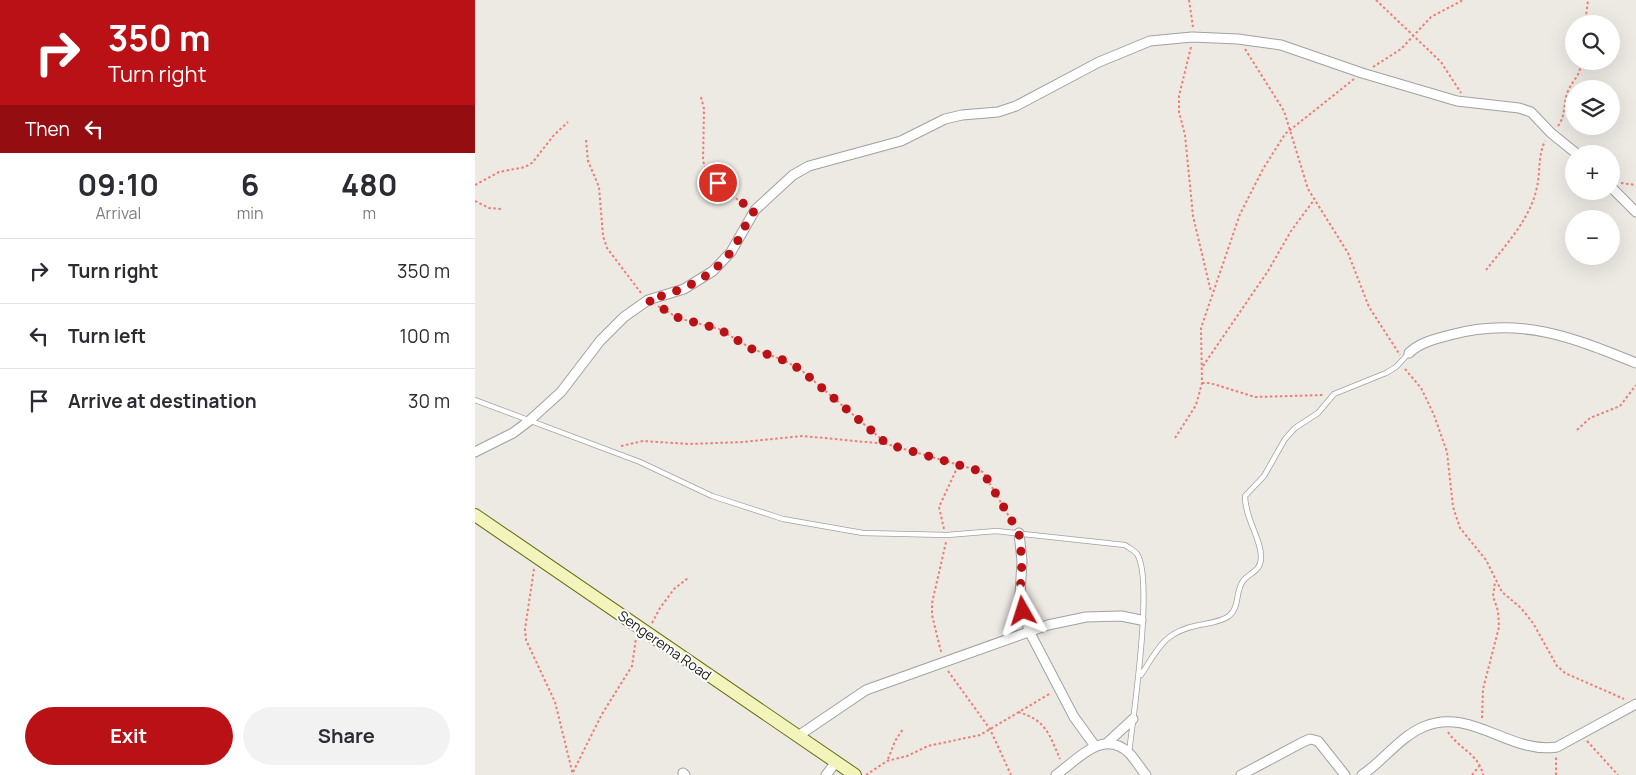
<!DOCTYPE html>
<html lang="en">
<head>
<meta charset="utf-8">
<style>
	:root { --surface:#fff; --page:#f2f2f3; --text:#2b2b33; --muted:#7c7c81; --line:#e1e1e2; --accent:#b91116 }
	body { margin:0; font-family:Manrope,sans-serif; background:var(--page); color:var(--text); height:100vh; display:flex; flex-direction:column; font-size:19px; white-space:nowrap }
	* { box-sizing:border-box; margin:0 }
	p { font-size:16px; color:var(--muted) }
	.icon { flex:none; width:28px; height:28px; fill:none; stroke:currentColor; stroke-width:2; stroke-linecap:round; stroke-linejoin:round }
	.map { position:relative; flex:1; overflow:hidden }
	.side { display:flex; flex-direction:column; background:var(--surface); width:475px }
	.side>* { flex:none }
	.hud { background:#b91116; color:#fff; overflow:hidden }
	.tools { position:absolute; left:1090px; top:15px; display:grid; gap:10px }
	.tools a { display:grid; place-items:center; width:55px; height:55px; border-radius:50%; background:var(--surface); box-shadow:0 5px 20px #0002; font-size:25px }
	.pin { position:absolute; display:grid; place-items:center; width:42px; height:42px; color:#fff; margin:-21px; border:2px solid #fff; border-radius:50%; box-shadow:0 1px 5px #0007 }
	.me { position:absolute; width:55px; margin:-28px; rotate:354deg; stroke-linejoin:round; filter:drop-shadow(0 0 4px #0008) }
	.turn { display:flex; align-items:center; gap:18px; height:105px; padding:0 25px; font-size:22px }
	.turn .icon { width:65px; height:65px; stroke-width:2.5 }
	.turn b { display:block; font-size:35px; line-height:42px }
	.then { display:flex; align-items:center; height:48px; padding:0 25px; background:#0003; gap:10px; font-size:19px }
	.eta { display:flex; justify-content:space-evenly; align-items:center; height:85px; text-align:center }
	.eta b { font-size:30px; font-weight:700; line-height:35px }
	.cta { display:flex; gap:10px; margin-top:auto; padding:10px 25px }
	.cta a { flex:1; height:58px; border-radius:30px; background:var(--accent); color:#fff; font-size:20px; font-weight:700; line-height:58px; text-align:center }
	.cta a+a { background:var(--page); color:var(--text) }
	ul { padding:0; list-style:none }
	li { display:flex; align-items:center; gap:15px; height:65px; padding:0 25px; border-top:1px solid var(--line) }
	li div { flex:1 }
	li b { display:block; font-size:19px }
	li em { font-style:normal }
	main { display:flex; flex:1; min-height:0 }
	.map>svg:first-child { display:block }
</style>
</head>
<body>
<main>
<section class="side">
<div class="hud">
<div class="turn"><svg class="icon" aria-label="right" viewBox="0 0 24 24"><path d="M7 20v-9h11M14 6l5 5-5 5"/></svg><div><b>350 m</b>Turn right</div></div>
<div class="then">Then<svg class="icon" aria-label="left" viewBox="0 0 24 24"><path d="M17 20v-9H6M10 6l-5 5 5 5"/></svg></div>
</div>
<div class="eta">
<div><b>09:10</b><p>Arrival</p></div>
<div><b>6</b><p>min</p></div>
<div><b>480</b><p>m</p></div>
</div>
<ul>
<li><svg class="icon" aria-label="right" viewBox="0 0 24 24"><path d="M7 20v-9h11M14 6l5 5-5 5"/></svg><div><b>Turn right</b></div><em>350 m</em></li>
<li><svg class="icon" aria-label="left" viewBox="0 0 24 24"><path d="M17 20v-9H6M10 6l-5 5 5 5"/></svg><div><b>Turn left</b></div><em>100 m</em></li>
<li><svg class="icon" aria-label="arrive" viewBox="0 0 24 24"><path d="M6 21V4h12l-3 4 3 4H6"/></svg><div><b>Arrive at destination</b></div><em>30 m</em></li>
</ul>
<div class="cta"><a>Exit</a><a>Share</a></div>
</section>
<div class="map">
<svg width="1161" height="775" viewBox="0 0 1161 775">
	<rect width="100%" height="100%" fill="#edeae4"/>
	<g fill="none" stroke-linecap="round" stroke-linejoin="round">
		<g stroke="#a1a1a1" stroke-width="6">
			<path id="lane" d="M0,400L165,462L237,496L308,519L388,533L472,535L521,531L650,545C654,548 660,551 662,554C679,579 658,718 654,753
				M666,675C684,647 689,632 724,625C734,623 746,622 754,616C765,607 760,592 768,581C774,573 786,571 786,558C787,540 770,519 770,496L789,476L810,439L820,428L843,413L859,394L911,373L921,367L934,353"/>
		</g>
		<g stroke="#a1a1a1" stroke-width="11">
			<path id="street" d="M1136,187L1161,212
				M934,353C945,342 961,339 975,335C1045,316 1097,337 1161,363
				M0,452L38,433L54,421L86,392L125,341L149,317L173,300L209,289L238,271L256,252L280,210L318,175L334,166L426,141L470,119L487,115L523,112L541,106L624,62L675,41L717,37L763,39L806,45L887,73L982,101L1044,108L1056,112L1076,133L1102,154
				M544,533L547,561L545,595L554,631L599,717L620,746
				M323,736L391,690L573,625L611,617L646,616L666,620
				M632,743L658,719
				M208,773L210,775
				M351,775L361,762
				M581,775C602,760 628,728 654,753C660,759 665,768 671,775
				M766,775L828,742L835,739L843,741L870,775
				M887,775C908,761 925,737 948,727C995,706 1036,755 1082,747L1161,704"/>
		</g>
		<g stroke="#636a0e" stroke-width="14">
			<path id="secondary" d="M0,515L380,775"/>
		</g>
		<path stroke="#ee7e75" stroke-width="2" stroke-dasharray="2.5 2.5" stroke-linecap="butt" d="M714,0L718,27
			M901,0L966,62L986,93
			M1110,24L1113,0
			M716,47L704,96V112L710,135L718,216L736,292
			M770,49L809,111L833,189L873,253L894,307L925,355
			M898,67L926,49L956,17L988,0
			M226,97L229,109L228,161L231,169L250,191L271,205
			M1083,126C1091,116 1088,102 1093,91C1098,79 1107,75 1105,61
			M111,140L113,161L124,187L128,236L132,248L166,293
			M1146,183L1161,185
			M0,185L24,172L50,167L57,163L79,135L93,122
			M0,201L14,208L26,209
			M1011,270C1030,246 1054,220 1061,191C1066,174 1062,158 1070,141
			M183,306L203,318L244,329L277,349L306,359L325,369L412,444
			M728,366L793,271L816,231L839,200
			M930,369L946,388L959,415L972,452L978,507L985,528L1011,560L1027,592L1046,608L1058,623L1082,666L1090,673L1149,699
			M727,383H735L780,397L849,395
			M1102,430L1115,418L1145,406L1161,385
			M700,438L721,405L727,383L726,328L765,214L788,169L810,134L879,79
			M146,446L168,441L214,444L269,442L328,436L412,444L508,472L539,525
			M469,529L464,507L483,466
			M59,569L50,629L51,640L80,702L98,775
			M177,623L185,608L199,589L213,578
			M466,652L457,615V603L471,542
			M473,671L515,729L536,775
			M543,712C571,720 574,734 585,759
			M1007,718L1008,689L1024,627L1023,611L1018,596L1020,582
			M973,732C984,749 1004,754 1008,775
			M1112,741L1143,775
			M413,759L420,741L428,729
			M98,772L127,714L157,666L161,638
			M391,775L412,761L432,756L453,746L505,735L576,693
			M997,775L1005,765
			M1081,775V757"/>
		<use href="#lane" stroke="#fff" stroke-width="4.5"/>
		<use href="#street" stroke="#fff" stroke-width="9"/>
		<use href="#secondary" stroke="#f2f4bc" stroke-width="12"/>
	</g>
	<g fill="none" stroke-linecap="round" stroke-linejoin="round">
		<path stroke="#b91116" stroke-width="9" stroke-dasharray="0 16.2" d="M243,183L269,204L280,210C270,223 265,240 255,253C233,281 205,291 173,300L204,318L244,329L277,349L306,359L325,369L412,444L508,472L544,533L547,561L545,595L548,611"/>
	</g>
	<g text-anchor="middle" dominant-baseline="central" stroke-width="4" stroke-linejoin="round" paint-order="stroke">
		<g font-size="14" fill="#1d1d1d" stroke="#fff">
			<text transform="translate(190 645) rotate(35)">Sengerema Road</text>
		</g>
	</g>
</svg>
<div class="tools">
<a><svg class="icon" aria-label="search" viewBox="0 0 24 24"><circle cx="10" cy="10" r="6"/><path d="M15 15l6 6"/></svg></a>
<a><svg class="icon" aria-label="layers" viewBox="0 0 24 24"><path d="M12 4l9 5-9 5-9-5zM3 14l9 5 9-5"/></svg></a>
<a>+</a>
<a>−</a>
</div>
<div class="pin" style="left:243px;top:183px;background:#d93025"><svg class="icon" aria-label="arrive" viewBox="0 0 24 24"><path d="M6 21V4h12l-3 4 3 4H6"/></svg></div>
<svg class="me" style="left:548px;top:611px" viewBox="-20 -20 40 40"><path d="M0-17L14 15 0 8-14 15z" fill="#b91116" stroke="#fff" stroke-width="4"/></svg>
</div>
</main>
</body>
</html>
